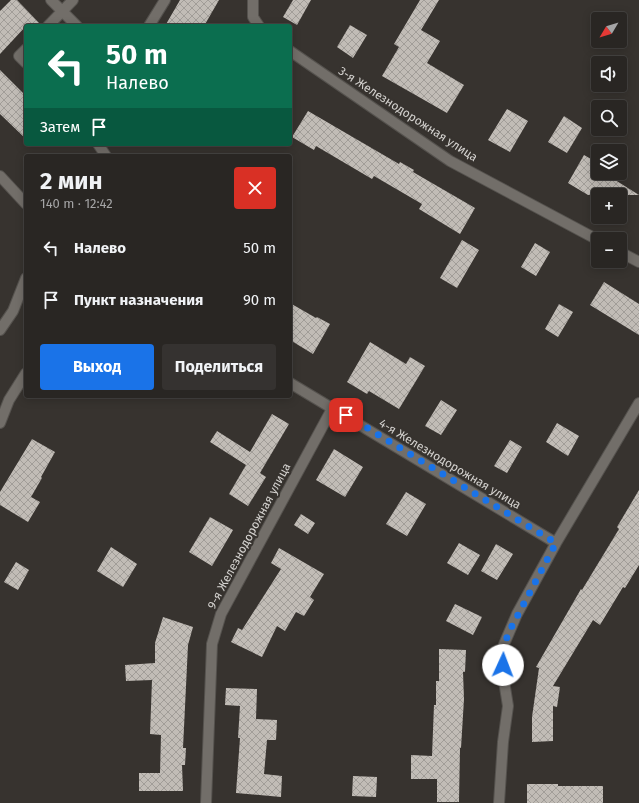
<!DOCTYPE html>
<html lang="ru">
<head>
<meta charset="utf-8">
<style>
	:root { --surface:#292623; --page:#353230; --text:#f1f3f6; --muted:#a5a5a6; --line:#454341; --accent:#1a73e8 }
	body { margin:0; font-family:"Fira Sans",sans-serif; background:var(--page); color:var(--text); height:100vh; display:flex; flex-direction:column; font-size:15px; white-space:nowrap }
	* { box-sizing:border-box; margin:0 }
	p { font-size:13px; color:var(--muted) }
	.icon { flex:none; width:22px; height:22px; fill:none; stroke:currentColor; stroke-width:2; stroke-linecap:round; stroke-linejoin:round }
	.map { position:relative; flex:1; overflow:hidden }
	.panel { position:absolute; left:24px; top:154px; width:268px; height:244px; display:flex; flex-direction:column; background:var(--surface); border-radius:4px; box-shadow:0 2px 10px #0003,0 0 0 1px var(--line) }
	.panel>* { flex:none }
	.top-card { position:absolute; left:24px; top:24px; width:268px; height:122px; border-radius:4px; box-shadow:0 2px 10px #0003,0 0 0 1px var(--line); background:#0b6e4f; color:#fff; overflow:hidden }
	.needle { width:26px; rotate:232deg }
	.fabs { position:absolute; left:591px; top:12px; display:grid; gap:8px }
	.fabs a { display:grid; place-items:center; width:36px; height:36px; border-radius:4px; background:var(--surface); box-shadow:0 2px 10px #0003,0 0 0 1px var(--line); font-size:20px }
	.pin { position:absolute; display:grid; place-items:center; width:34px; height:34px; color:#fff; margin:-17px; border-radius:8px; box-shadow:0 2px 6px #0006 }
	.me { position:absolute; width:44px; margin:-22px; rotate:2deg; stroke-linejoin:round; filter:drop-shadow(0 0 3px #0008) }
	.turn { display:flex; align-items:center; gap:14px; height:84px; padding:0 16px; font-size:18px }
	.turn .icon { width:52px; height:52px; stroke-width:2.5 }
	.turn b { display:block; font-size:28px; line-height:34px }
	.then { display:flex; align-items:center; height:38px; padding:0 16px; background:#0003; gap:8px; font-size:15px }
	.round { display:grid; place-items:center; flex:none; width:42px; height:42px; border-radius:4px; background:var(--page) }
	.summary { display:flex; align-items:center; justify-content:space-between; height:68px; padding:0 16px }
	h1 { font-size:24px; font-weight:700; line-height:30px }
	.cta { display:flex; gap:8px; margin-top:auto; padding:8px 16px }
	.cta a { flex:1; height:46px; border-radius:4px; background:var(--accent); color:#fff; font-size:16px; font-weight:700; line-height:46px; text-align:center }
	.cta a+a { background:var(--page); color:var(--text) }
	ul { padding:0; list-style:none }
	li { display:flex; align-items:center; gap:12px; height:52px; padding:0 16px }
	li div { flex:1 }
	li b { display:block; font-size:15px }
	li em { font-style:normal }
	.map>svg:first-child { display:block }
</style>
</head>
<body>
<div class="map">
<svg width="639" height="803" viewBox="0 0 639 803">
	<defs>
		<pattern id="building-cross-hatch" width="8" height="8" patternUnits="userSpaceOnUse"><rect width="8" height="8" fill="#c1bcb6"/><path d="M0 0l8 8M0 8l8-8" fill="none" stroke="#a19d98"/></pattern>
	</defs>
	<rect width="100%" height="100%" fill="#37332f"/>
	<path fill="url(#building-cross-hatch)" d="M11,0H17L42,26H26L0,54V11Z
		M180,0H219L204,26H165Z
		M293,0H311L297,25L283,17Z
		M420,0H439L421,30L440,41L427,63L464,85L447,113L382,76L399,47L394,44Z
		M350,25L367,35L353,58L337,47Z
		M0,70L26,96V139L0,114Z
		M507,109L528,121L510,152L488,140Z
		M308,111L399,164L400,162L414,170L413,172L475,208L460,234L419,209L422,204L374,176L372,179L316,146L314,150L292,137Z
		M564,116L582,128L567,153L548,142Z
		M584,155L598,163V173H604L639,195H588L568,183Z
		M462,240L479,250L457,288L440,278Z
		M535,243L550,252L536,276L521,267Z
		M604,282L639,304V335L590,305Z
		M290,303L316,318L317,317L330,324L313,354L290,340Z
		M559,304L573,312L558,337L545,329Z
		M370,342L406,364L410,357L425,366L399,409L369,391L367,394L347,382Z
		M441,400L457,410L441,435L425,426Z
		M272,414L289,424L260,473L266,477L248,506L229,494L246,465L210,442L217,431L250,452Z
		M557,423L579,436L568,456L546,442Z
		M32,439L55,452L41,477L42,478L31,497L40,502L28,522L0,505V492Z
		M510,440L522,447L507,473L494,466Z
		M334,449L363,467L345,497L316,480Z
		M639,490V565L625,588L623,587L600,625L593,620L553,686L560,687L557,707L553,706V741L532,742V717L539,668L536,667L581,589L582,590L619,529L617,527Z
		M406,492L426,504L407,536L386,524Z
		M301,514L315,523L308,534L294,525Z
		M210,517L233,530L212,566L189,552Z
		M459,543L480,555L468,575L447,563Z
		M496,544L513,554L497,580L481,571Z
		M111,547L137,564L123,587L97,571Z
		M279,548L324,574L310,597L314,600L304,616L296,612L285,631L277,626L262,657L231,642L238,628L242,630L281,569L271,563Z
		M16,562L29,570L18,590L4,582Z
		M455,604L482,617L473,635L446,621Z
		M163,617L193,627L188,645L183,748H186L185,765H182L183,791H139V773H160L161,735L150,734L152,680L126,681L125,665L155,663V643Z
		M439,649L466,650L465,672H463L464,699L461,748H460L459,802H437V779H411V755L432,756L434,705H436V681H439Z
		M226,688L257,689L256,719L277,720L276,740H267L264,774L282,776L281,797L236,793L240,738H238L240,706L225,705Z
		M353,776L377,777L376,797L352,796Z
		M527,784H558V786H603V803H527Z"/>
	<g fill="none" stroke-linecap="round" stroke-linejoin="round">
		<g stroke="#55524e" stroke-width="12">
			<path id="minor" d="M51,0L77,26
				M253,0V17L259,26
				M48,26L73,0
				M149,26L165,0
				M26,49L19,56L26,63
				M290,51L450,161L598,240
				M98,144L106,156
				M0,176L26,204
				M620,252L639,262
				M0,330L13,311L26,278
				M290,383L556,543
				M0,423L9,400L26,373
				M206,803L212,644L221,614L333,407
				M499,803L503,742L508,706L504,681L502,649L517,614L556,543L639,403"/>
		</g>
		<use href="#minor" stroke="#726e69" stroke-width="10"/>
	</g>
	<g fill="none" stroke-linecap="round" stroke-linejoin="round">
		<path stroke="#1a73e8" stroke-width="7" stroke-dasharray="0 12.6" d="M346,415L556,543L512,626L502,649L503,665"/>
	</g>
	<g text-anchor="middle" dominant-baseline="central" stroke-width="4" stroke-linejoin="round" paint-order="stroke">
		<g font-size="12" fill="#d4d2cf" stroke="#37332f">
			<text transform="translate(408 114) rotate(33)">3-я Железнодорожная улица</text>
			<text transform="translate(450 464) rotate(31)">4-я Железнодорожная улица</text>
			<text transform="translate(249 536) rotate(-62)">9-я Железнодорожная улица</text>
		</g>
	</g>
</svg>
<div class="fabs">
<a><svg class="needle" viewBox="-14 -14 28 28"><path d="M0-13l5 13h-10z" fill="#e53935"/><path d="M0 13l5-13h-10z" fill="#a5a5a6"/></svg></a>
<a><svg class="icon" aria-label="sound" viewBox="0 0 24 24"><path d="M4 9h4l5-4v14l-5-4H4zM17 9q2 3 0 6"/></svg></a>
<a><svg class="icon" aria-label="search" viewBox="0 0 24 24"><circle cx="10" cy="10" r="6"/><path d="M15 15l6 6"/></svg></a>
<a><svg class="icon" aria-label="layers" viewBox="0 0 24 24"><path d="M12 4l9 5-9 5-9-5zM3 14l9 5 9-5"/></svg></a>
<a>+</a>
<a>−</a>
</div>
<div class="pin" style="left:346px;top:415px;background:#d93025"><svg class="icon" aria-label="arrive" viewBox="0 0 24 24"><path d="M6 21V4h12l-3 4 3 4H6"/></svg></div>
<svg class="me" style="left:503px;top:665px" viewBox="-20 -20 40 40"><circle r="19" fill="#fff"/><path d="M0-13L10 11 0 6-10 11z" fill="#1a73e8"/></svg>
<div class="top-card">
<div class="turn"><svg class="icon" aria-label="left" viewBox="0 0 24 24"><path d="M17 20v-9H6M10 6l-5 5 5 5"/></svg><div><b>50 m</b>Налево</div></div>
<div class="then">Затем<svg class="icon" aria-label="arrive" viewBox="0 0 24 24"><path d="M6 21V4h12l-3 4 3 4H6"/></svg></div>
</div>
<section class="panel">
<div class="summary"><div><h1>2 мин</h1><p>140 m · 12:42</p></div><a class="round" style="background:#d93025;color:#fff"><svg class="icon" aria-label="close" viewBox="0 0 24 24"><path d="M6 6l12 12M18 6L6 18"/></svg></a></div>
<ul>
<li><svg class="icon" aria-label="left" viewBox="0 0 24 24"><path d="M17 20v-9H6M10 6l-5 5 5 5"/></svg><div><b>Налево</b></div><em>50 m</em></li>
<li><svg class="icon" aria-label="arrive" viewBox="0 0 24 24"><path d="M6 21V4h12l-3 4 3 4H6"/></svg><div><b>Пункт назначения</b></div><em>90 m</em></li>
</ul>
<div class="cta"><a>Выход</a><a>Поделиться</a></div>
</section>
</div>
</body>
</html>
